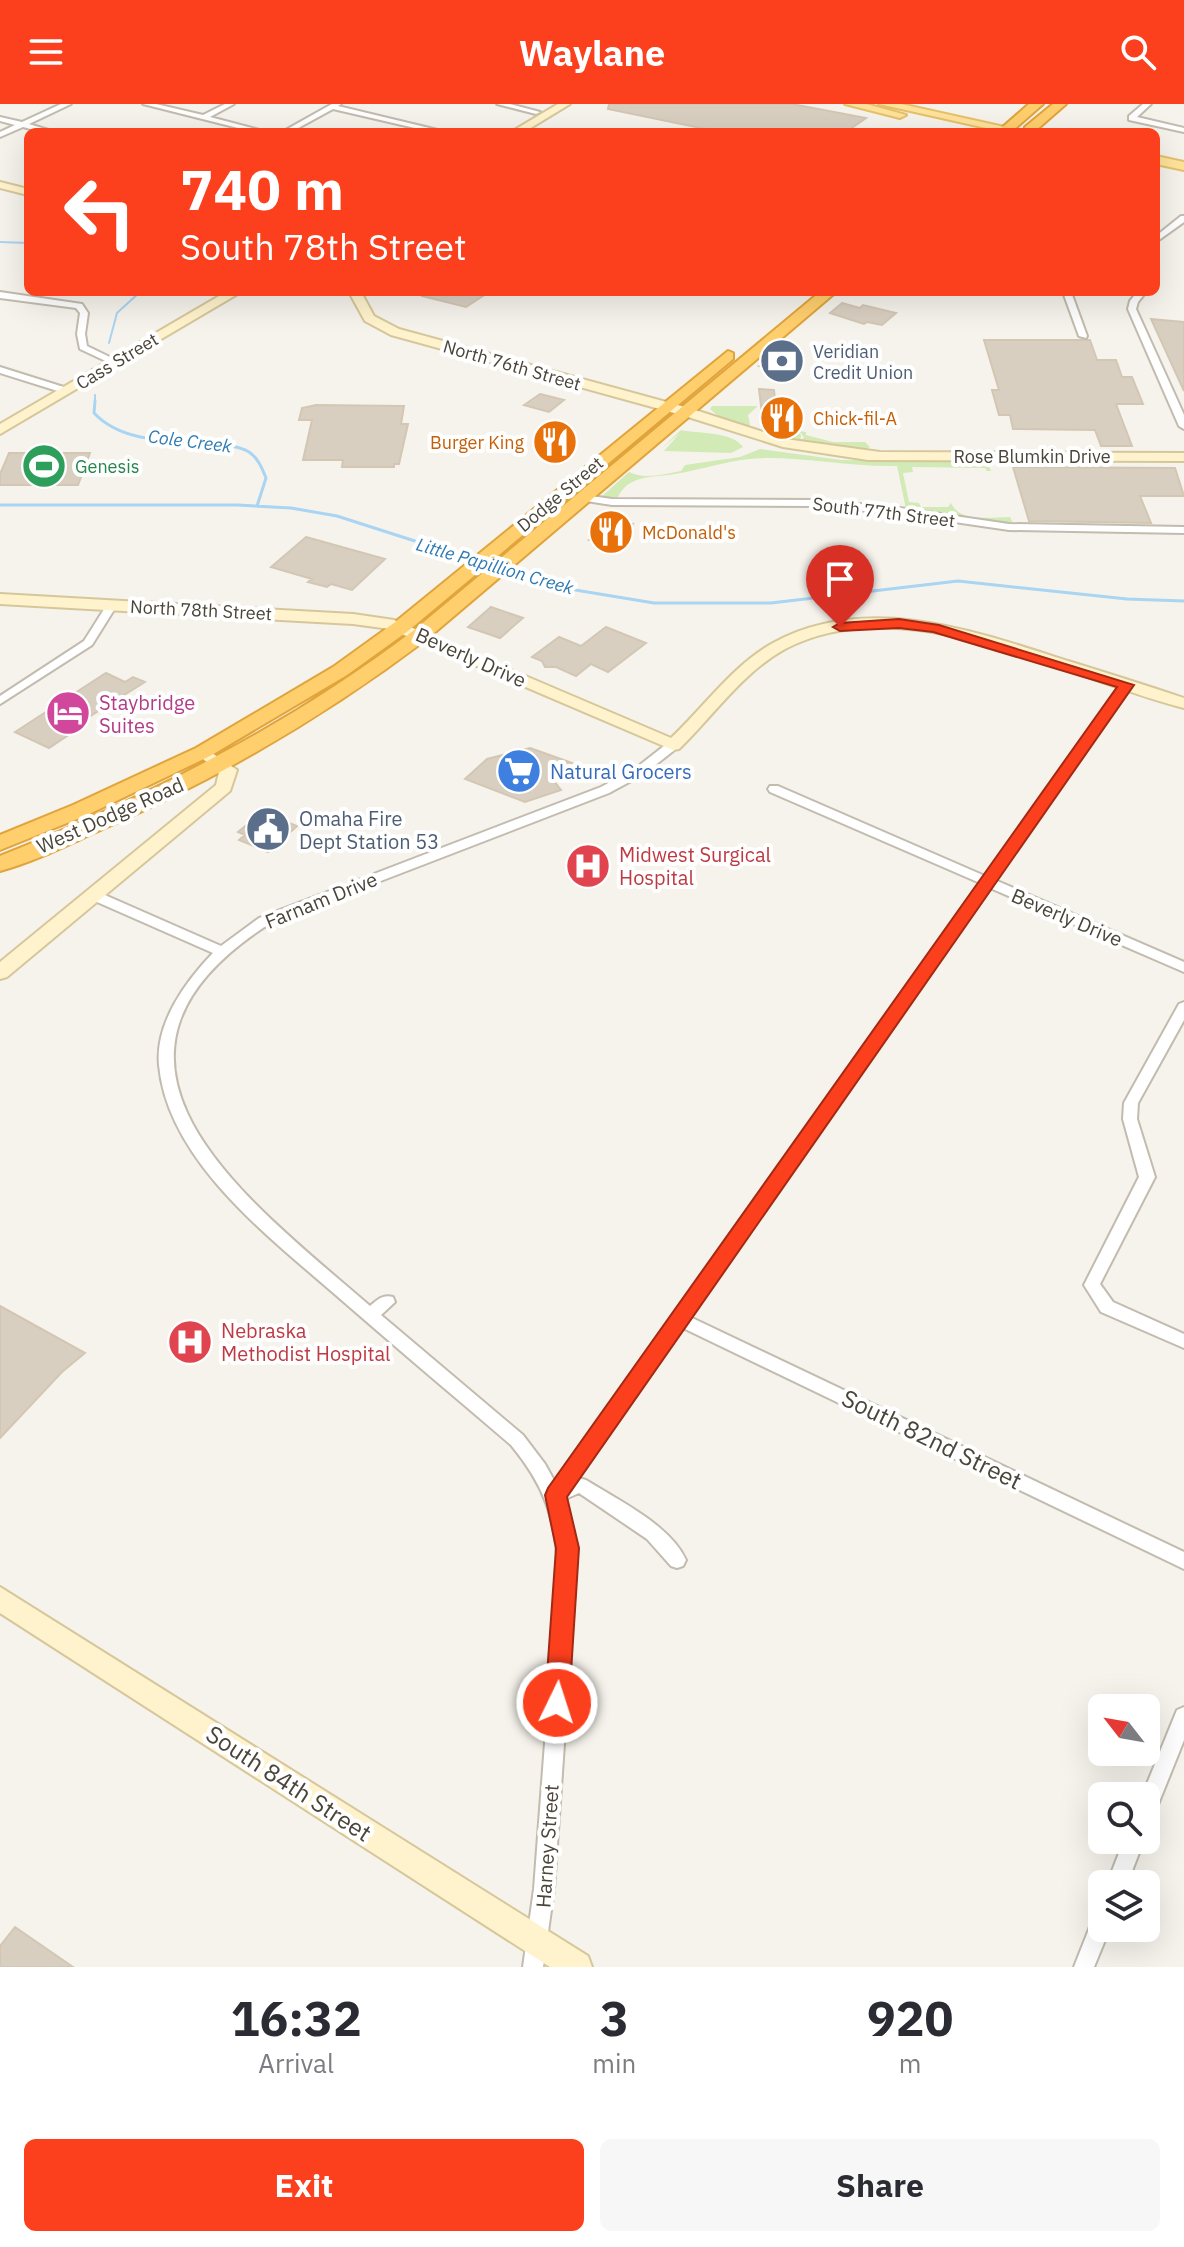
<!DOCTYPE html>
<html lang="en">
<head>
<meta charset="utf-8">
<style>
	:root { --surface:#fff; --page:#f7f7f7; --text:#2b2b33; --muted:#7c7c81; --accent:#fc3f1d }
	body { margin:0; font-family:"IBM Plex Sans",sans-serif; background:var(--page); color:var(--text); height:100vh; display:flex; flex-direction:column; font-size:30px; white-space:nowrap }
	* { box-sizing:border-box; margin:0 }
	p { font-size:26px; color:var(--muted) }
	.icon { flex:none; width:44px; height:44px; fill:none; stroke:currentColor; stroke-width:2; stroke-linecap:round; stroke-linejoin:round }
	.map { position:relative; height:1863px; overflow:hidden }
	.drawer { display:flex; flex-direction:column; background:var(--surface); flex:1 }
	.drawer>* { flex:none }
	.guide { position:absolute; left:24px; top:24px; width:1136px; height:168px; border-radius:12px; box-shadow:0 8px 32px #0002; background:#fc3f1d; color:#fff; overflow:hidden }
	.needle { width:52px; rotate:301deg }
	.buttons { position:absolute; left:1088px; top:1590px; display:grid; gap:16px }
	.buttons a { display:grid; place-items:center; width:72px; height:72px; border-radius:12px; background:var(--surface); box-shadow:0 8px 32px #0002; font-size:40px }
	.pin { position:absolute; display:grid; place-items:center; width:68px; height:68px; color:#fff; margin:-82px -34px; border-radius:50% 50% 50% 0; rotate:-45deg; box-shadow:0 0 8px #0007 }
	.pin .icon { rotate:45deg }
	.me { position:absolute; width:88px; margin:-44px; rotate:4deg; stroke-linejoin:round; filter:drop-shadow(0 0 6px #0008) }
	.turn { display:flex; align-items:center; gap:28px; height:168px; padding:0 24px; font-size:36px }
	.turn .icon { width:104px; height:104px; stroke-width:2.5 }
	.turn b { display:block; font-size:56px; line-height:68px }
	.eta { display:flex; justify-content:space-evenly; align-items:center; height:136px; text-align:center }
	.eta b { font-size:48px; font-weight:700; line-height:56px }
	.action { display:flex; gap:16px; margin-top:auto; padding:16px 24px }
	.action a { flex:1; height:92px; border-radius:12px; background:var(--accent); color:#fff; font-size:32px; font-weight:700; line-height:92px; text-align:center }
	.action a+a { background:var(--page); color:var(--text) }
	header { display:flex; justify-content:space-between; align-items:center; height:104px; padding:0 24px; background:var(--accent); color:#fff; font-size:36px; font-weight:700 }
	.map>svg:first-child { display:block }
</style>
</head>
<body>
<header><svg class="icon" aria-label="menu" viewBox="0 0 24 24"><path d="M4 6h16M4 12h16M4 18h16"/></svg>Waylane<svg class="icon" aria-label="search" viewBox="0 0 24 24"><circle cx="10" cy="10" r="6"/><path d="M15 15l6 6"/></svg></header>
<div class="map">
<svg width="1184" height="1863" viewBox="0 0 1184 1863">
	<rect width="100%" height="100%" fill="#f6f3ec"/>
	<path fill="#d2eab5" d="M712,302H758L748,311L750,321L744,322L767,327H797L801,331L800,339L804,333L799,327L806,328V331L833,338H865L870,343L864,346L799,340L709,312L717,311L710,305Z
		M681,326C699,330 732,327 743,343L731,349L664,347L680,329L661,345Z
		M760,345L841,356L987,357L991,367H987L985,364L912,363L913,368L903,369L909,398L919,399L921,403H948L951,399C960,419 990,413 1010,413L1013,419L906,405L897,362C853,363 810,354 767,354C734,354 706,365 675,370C651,374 628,370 617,395L601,393L629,368C644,376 665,370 681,367L685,361L740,353Z"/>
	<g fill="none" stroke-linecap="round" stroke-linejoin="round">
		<path stroke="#a9d4f2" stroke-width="2" d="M0,138L28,139
			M109,239L117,209L140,188
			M95,299V291"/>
		<path stroke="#a9d4f2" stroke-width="3" d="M95,297L94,309C123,340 173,336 212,340C224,341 239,342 249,348C258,354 262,364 266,374L257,402
			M0,401H237L291,404L337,412L474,456
			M505,466L557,483L654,499H771L958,477L1127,495L1184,497"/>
	</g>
	<path fill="#d8cfc1" stroke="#d3c7b4" stroke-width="2" d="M609,0H792L866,14L846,28H720L608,5Z
		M423,188H489L466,203L422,192Z
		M842,199L860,204L863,201L896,209L882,221L867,218L864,220L830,209Z
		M1151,215L1184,218V287Z
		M984,236H1090L1097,256H1116L1122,273H1132L1143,300H1116L1132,342H1101L1095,326L1013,325L1010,311H999L992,286H999Z
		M775,249L793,254L778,267L759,262Z
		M759,285L774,286L777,318H763Z
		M540,290L564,296L549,308L524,301Z
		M316,301L404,302L401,320H408L399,360H394V363H342L343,356H303L312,316H299L302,304Z
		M9,349H90L78,381H0V370Z
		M1013,363L1175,364L1184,392H1140L1151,419L1029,417Z
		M614,414L633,420L609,442L589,436Z
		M306,433L385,455L352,486L331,480L327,483L308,478L312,475L271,463Z
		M491,503L523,514L500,534L468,523Z
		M606,523L646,539L608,568L591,560L576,572L556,563H545L542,557L532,553L559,533L581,542Z
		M106,569L125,578L133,573L145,578L65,628L70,630L49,644L15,628Z
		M530,644L572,659L554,677L561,686L525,698L465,675L487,655Z
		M262,708L297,722L268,748L239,736L245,731L238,728Z
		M0,1202L85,1249L62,1268L0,1334Z
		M15,1823L73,1863H0V1842Z"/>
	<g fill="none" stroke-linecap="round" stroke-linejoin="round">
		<g stroke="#c2bbae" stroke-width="4">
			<path id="street" d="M61,0H71L29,20L55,28H42L23,23L0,33V28L15,21L0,17V13L22,18Z
				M143,0H156L203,11L225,0H234L210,13L267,28H254Z
				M332,0H341L338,2L446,28H432L333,5L291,28H282Z
				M497,0H510L540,8L536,10Z
				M1143,0H1151L1137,13L1184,24V28L1129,16V12Z
				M1181,112H1184V118L1156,138V132Z
				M0,188L82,200L88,209L85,230L87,242L120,258L112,260L80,245L77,230L80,209L76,204L0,194Z
				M1063,188H1071L1087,232L1086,234L1079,232Z
				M1137,188H1146L1138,198L1136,205L1184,311V325L1179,322L1128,205L1130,197Z
				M0,263L70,285L72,287L64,289L0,269Z
				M584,391L612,395L816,396L900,404L1009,420L1184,423V429L1009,426L900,410L816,402L612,401L580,396L579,394Z
				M112,498L117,501L92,541L0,600V592L84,537L108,499Z
				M1126,578L1132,581L995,776L1184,858V868L990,784L690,1213L1184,1448V1465L683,1224L578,1374L586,1376C618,1396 670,1421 686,1456L683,1462L677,1464L671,1462L647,1435L579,1389L563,1396L573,1429L576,1466L554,1785L543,1863H523L534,1785L558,1466C556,1414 544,1381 511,1341C456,1294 400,1247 345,1199C276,1138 168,1060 159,961C155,919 186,877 213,849L88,794L87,791L88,788H98L221,842L259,814L601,683L636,664L669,638H677V644L644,670L609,689L269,820C56,957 250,1098 370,1202C377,1196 383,1190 393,1193L395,1198L381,1211L523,1331L545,1360L555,1378L980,779L770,688L768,685L770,682H778L985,772L1122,579Z
				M1184,898V916L1138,999L1137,1015L1155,1073L1100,1180L1113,1198L1184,1230V1244L1101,1208L1084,1181L1139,1073L1123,1015L1124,999L1179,900Z
				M1184,1603V1636L1153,1713L1146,1716V1692H1142L1177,1606Z
				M1124,1736H1144L1127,1780H1107Z
				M1102,1807V1824H1110L1094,1863H1074L1095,1810Z"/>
		</g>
		<g stroke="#d6c79b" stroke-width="4">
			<path id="secondary" d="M558,0H570L524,28H511Z
				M0,78L28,85V91L0,84Z
				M226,188H241L0,330V320Z
				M349,188H361L374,212L399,225L692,305L785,335L880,348L1184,349V357L868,356L783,343L685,312L391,231L365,217Z
				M0,490L353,510L394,516L671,634C704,603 733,561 773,539C866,488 975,527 1068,557C1107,569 1145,581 1184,594V604C1066,574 904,482 785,545C743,568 713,612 679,645L673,646L390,525L353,520L0,500Z
				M206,645L237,666L230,687L7,873L0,875V858L216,681L219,668L197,650Z
				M0,1483L588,1852L592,1863H550L0,1509Z"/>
		</g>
		<g stroke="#e6c16a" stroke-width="4">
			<path id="primary" d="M845,0H866L906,11L900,14Z
				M879,0H901L1027,28H1004Z
				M1156,52L1184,58V66L1156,60Z"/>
		</g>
		<g stroke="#e0a43c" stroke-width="4">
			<path id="highway" d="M1029,0H1043L1011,28H997Z
				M1053,0H1066L1034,28H1024L1025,23Z
				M820,188H836L427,535C324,613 214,677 96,728C65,742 33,758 0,767V752C148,693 286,623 413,527Z
				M728,247L733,249V255L408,527L347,571L210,652L87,711L0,746V731L73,701L196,644L333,563L394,519Z"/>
		</g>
		<use href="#street" fill="#fff" fill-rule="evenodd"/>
		<use href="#secondary" fill="#fff3cd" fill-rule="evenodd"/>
		<use href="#primary" fill="#ffe39c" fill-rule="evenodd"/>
		<use href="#highway" fill="#ffcf6e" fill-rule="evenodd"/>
	</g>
	<path fill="#fc3f1d" stroke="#a42913" stroke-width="2" d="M899,515L939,521L1134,581L567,1393L579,1444L569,1599L565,1607L557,1611L548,1607L545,1599L556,1444L545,1391L548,1384L1117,583L933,528L899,524L840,527L833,523L840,519Z"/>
	<defs>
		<g id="bank-disc" transform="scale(2.3)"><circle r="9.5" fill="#5c6f8a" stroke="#fff"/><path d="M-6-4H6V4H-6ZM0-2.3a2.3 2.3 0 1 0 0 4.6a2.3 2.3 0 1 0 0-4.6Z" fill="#fff"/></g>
		<g id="restaurant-disc" transform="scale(2.3)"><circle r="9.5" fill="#e8710a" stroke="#fff"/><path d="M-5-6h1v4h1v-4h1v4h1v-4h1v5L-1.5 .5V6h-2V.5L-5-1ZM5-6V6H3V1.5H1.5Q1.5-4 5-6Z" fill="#fff"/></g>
		<g id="stadium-disc" transform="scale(2.3)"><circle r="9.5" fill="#2e9e5b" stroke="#fff"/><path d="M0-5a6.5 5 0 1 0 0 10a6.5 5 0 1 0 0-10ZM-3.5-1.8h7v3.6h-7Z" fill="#fff"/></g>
		<g id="hotel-disc" transform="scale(2.3)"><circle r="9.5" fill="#d1479c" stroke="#fff"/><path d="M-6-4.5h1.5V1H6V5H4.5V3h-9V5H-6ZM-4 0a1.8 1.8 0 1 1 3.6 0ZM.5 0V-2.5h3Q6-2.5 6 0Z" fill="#fff"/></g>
		<g id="supermarket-disc" transform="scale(2.3)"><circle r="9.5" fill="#3f7fe0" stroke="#fff"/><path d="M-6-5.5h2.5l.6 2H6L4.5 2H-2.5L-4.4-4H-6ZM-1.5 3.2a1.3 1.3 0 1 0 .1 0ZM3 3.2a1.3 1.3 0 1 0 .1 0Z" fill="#fff"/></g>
		<g id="civic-disc" transform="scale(2.3)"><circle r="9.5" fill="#5c6f8a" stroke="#fff"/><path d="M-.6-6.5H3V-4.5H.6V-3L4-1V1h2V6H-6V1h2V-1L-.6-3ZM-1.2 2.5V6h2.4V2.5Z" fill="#fff"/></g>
		<g id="hospital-disc" transform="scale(2.3)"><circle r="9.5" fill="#e0444e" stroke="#fff"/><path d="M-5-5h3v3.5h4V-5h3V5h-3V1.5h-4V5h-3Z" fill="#fff"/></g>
	</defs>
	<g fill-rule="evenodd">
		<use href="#bank-disc" x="782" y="257"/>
		<use href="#restaurant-disc" x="782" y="314"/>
		<use href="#restaurant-disc" x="555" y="338"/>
		<use href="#stadium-disc" x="44" y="362"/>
		<use href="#restaurant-disc" x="611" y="428"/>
		<use href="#hotel-disc" x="68" y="609"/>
		<use href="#supermarket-disc" x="519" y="667"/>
		<use href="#civic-disc" x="268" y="725"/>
		<use href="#hospital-disc" x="588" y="762"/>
		<use href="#hospital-disc" x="190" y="1238"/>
	</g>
	<g text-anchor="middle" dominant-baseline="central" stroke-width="8" stroke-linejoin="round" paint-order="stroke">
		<g font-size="18" fill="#4e5e75" stroke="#fff" text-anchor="start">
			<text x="813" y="247">Veridian<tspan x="813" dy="21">Credit Union</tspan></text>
		</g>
		<g font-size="18" fill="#4b4439" stroke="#fff">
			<text transform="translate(117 257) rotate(-31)">Cass Street</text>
			<text transform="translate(512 261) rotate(16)">North 76th Street</text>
			<text x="1032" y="352">Rose Blumkin Drive</text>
			<text transform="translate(560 390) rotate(-40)">Dodge Street</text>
			<text transform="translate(884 408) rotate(7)">South 77th Street</text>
			<text transform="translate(201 506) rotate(3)">North 78th Street</text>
		</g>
		<g font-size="18" fill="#c56008" stroke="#fff" text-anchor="start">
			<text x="813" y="314">Chick-fil-A</text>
			<text x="524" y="338" text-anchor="end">Burger King</text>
			<text x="642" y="428">McDonald's</text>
		</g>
		<g font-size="18" font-style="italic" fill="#2e7ab2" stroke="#fff">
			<text transform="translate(190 337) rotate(7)">Cole Creek</text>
			<text transform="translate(495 462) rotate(16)">Little Papillion Creek</text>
		</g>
		<g font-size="18" fill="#27864d" stroke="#fff" text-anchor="start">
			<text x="75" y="362">Genesis</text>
		</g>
		<g font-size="20" fill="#4b4439" stroke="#fff">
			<text transform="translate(471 553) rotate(24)">Beverly Drive</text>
			<text transform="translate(110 711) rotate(-24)">West Dodge Road</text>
			<text transform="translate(321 796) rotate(-22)">Farnam Drive</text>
			<text transform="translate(1067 813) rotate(23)">Beverly Drive</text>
			<text transform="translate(547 1742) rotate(-86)">Harney Street</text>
		</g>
		<g font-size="20" fill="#b23c85" stroke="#fff" text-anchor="start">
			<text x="99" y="598">Staybridge<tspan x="99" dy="23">Suites</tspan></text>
		</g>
		<g font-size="20" fill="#366cbe" stroke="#fff" text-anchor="start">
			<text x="550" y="667">Natural Grocers</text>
		</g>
		<g font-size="20" fill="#4e5e75" stroke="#fff" text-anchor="start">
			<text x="299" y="714">Omaha Fire<tspan x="299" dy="23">Dept Station 53</tspan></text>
		</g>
		<g font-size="20" fill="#be3a42" stroke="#fff" text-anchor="start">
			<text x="619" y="750">Midwest Surgical<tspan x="619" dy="23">Hospital</tspan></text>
			<text x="221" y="1226">Nebraska<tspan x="221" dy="23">Methodist Hospital</tspan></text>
		</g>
		<g font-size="24" fill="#4b4439" stroke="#fff">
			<text transform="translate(932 1335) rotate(26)">South 82nd Street</text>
			<text transform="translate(289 1679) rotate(33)">South 84th Street</text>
		</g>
	</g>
</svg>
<div class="buttons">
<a><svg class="needle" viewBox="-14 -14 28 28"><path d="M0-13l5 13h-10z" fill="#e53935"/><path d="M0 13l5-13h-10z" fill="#7c7c81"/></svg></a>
<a><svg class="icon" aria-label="search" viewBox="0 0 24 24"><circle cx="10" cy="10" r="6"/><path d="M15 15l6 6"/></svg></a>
<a><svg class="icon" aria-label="layers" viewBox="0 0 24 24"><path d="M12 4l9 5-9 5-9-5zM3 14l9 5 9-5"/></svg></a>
</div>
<div class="pin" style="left:840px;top:523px;background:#d93025"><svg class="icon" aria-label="arrive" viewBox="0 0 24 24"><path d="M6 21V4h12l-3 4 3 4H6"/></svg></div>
<svg class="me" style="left:557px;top:1599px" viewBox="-20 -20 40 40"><circle r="17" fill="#fc3f1d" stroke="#fff" stroke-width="3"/><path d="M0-11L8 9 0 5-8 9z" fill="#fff"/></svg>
<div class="guide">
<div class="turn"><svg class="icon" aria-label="left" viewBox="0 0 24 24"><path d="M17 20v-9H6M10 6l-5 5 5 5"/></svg><div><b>740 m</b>South 78th Street</div></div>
</div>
</div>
<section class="drawer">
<div class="eta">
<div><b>16:32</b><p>Arrival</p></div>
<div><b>3</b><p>min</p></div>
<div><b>920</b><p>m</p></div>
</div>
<div class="action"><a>Exit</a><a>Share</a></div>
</section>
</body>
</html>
